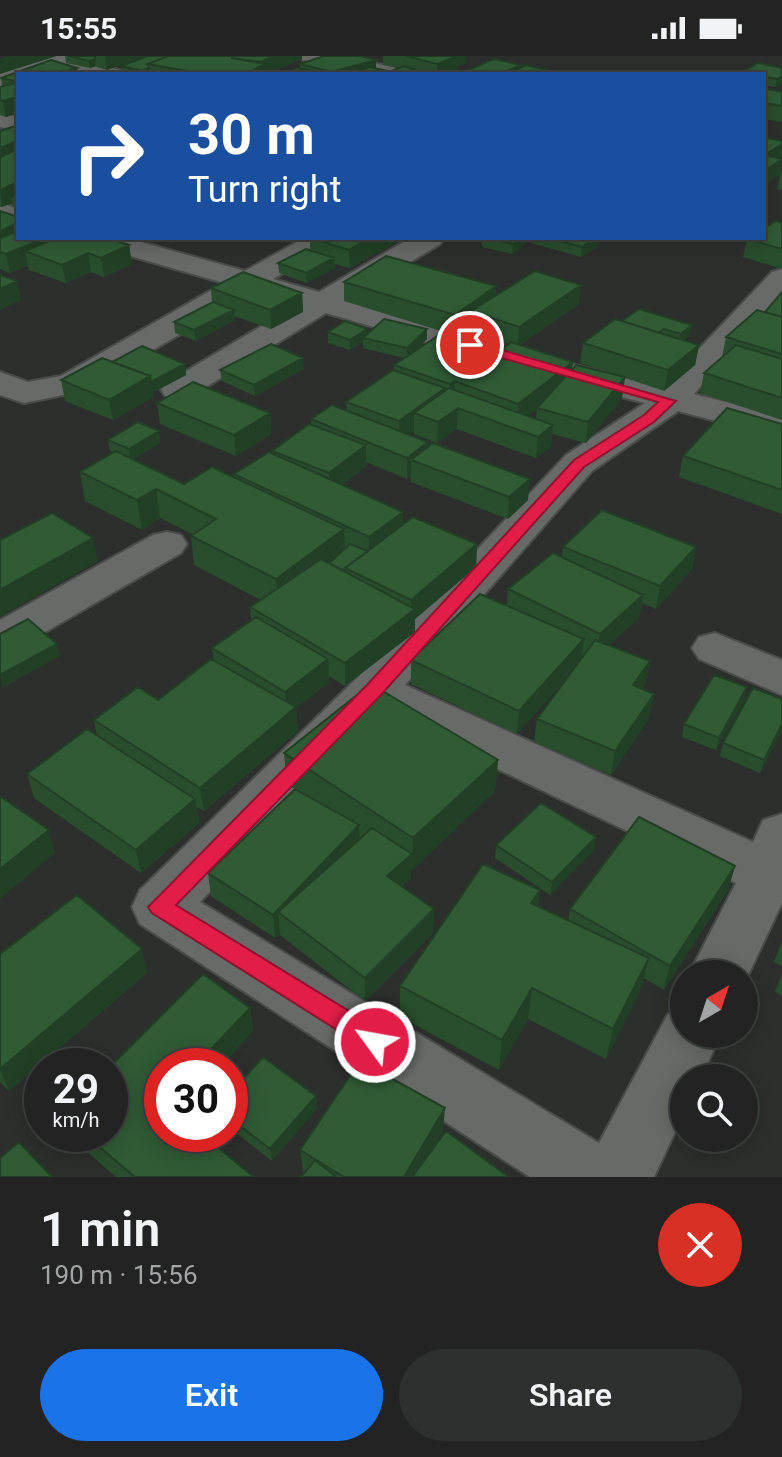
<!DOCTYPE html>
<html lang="en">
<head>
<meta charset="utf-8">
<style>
	:root { --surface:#222322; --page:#2e2f2f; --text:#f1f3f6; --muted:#a2a4a5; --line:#3f4040; --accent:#1a73e8 }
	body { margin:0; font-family:Roboto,sans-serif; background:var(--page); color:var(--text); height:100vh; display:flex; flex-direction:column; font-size:30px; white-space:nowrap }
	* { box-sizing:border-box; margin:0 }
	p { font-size:26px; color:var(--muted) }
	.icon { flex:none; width:44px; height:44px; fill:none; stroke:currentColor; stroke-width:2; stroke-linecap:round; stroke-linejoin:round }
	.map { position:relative; height:1121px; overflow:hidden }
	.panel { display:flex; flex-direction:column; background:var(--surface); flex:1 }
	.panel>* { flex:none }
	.hud { position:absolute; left:16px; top:16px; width:750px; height:168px; border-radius:0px; box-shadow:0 4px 20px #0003,0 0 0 2px var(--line); background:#1a4fa0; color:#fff; overflow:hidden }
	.needle { width:52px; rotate:39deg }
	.fabs { position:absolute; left:670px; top:904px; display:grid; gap:16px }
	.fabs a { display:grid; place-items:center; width:88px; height:88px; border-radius:50%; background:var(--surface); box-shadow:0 4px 20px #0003,0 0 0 2px var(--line); font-size:40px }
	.speed { position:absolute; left:24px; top:992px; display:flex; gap:16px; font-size:40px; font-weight:700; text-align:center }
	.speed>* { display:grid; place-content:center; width:104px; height:104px; border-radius:50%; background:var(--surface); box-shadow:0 4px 20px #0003,0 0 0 2px var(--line); line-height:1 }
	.speed small { font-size:20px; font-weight:400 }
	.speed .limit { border:12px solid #d22; background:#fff; color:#111 }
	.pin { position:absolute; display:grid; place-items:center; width:68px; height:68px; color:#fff; margin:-34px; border:4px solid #fff; border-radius:50%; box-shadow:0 2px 8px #0007 }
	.me { position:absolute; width:88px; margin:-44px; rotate:302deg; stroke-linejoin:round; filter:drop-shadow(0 0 6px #0008) }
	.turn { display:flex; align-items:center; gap:28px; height:168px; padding:0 40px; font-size:36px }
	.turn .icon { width:104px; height:104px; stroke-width:2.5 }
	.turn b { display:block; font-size:56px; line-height:68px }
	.round { display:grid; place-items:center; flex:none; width:84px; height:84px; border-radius:42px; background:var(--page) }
	.overview { display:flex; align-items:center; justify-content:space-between; height:136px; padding:0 40px }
	h1 { font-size:48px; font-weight:600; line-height:60px }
	.primary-button { display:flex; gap:16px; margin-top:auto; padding:16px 40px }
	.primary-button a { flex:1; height:92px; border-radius:48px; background:var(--accent); color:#fff; font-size:32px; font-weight:600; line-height:92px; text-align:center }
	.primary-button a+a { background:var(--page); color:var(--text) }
	.status { display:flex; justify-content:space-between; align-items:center; height:56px; padding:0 40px; background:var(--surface); direction:ltr }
	.status svg { height:22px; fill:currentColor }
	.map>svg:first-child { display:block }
</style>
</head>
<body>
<div class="status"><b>15:55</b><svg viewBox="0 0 49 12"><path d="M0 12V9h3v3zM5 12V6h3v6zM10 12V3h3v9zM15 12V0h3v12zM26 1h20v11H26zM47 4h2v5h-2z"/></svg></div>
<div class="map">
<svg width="782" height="1121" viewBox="0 0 782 1121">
	<rect width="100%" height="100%" fill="#2d2f2d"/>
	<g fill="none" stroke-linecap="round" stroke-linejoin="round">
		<g stroke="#4a4c4a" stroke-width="4">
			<path id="street" d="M49,0H77L73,4L120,14L123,18H82L53,12L37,18H18V25L0,31V18Z
				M300,0H340L407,14L410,18H370L303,4Z
				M0,57L18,61V75L0,71Z
				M0,147L18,152V168L0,163Z
				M304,182H338L334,188L273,223L319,236L410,182H444L440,188L348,244L504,289L509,296L504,303L493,306L326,257L190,341L178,344L166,341L161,334L166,327L297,249L252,236L83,335L24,347L0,339V316L28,326L61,320L224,227L120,197L116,191L120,185L130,183L245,215Z
				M782,213V240L694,338L782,360V382L678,355L592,415L405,629L753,786L763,764L782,758V847L744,928V918H689L736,827L380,657L200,846L599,1087L668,958L684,952V978H721L701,1022H684V1057L654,1121H530L140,868L132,851L140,834L357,622L566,399L645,347L555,324L550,317L555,310L567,307L663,331L772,216Z
				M167,476L181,479L187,488L181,497L16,593L0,598V564L153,479Z
				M715,577L782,604V639L699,603L692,592L699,581Z"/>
		</g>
		<use href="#street" fill="#676a67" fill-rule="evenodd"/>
	</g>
	<path fill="#294e2e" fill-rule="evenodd" d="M65,0H145L107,14L97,11L96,10L90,12L66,7Z
		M148,0L302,3L267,18H122L121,10Z
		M383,0H466V7L458,10V14L448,18H421L414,16V18H286L300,13V8L363,1L376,12L388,17L398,12L383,9Z
		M782,12V27L775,31L764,29V18H741V17Z
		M18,18V57L6,61L0,59V31L4,30H2L1,22Z
		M764,32L782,36V66L764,63Z
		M18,69V152L13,151L12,147L2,151H0V75Z
		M782,115V134L777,133L781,116Z
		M0,155L18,182L129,189L132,208L104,221L91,216L66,227L29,214L28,209L10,217L0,213Z
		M782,167V213L743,201L747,183Z
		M310,182H404L350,212L335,208V212L307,227L279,217L278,207L310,194Z
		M468,182H528L527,186L512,198L482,191V185Z
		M532,182H598L597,191L581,201L531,187Z
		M344,226L496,230L495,240L579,248L520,289L573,306L572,314L620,320L580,307L583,287L622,265L639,253L690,279L684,284L699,289L695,309L664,335L625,322L622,342L586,387L552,378L551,391L536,402L457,373L437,387L414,378V375L409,379L428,391L528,444L508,463L411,426V420L407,423L366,406V410L342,429L403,456V468L477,488L476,511L415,563V576L345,630L329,620V626L296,652L298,675L204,755L197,751L199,767L141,817L34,742L27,718L97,680L94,664L158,644L214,605L212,592L251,565L250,551L261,544L194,509L191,480L192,478L160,462L142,474L85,445L80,416L114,397L110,395L108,384L159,375L160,387L133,403L184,428L234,422V418L272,397V395L311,368V363L347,355L346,346L394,314V309L404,302L363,292V286L350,294L328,287V276L367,278L427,283L415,295L444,276L344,245ZM470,267V275L508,288L501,293L458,276ZM537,353L536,363L527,360Z
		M211,232L302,237L303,256L271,273L234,260L235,264L196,285L175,277L174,266L212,247Z
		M782,236V364L700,337L704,317L722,301L726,281L765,256Z
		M112,306L185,308L186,319L152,337L153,341L113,364L65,345L61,324Z
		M304,313L255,340L222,325L220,314Z
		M157,347L270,357L271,378L236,400L160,368Z
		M782,368V458L679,421L683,400Z
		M563,491H696L692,513L656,553L642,547L639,562L609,589L650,605L645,628L642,633L650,661L611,719L534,686L537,663L565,624L517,678L411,628V604L507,549L508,533L562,501Z
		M747,631L744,644L716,694L682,681L684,668Z
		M782,643V674L760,717L720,700L723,687Z
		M284,697L498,704L495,735L412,814L411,813V822L401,831L434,853L433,877L365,945L280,879V878L275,882L211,840L208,817L295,733L287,728Z
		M496,789L594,794L550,839L495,802Z
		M735,810L728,834L664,934L644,922L641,933L606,1003L528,963L499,1014L400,961V930L540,834L538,850L568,864L570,853Z
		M782,885V910L774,906Z
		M142,893L147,917L9,1035L0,1026V898Z
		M203,918L250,952L253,975L221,1010H162V1078H201L254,1121H116L70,1081L69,1078H110V1011Z
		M782,918V940L775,936Z
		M230,1038L317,1052L272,1105L230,1072Z
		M443,1074L432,1094L509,1121H301L305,1117L303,1115L300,1094Z"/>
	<path fill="#224025" d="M10,0H57L0,18V3Z
		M105,0H145L107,14Z
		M274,0H302V3L267,18H255V13L261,11V6Z
		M451,0H466V7L458,10V14L448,18H437V8Z
		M95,3L96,10L90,12L89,5Z
		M376,4V18H332V16Z
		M521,9L520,17L517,18H500Z
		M77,12L78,18H56Z
		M149,12L150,18H142V15Z
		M414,13V18H402Z
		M782,20V27L775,31L777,23Z
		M18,41V57L6,61L3,45Z
		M18,85V103L0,109V92Z
		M782,88V102L765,99Z
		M782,103L780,119L764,130L766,114Z
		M18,126V143L11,141L12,147L2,151L0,134Z
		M18,167V182L0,195V175Z
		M46,182H94L25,195L28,209L10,217L6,198Z
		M371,182H404L350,212L349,194Z
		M521,182H528L527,186L512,198L513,188Z
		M596,182H598L597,191L581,201L582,191Z
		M129,189L132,208L104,221L101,202Z
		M88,197L91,216L66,227L62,209Z
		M334,202L335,212L307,227L306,217Z
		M17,225L21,244L0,254V233Z
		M581,229L579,248L517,291L519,271Z
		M496,230L495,249L471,255L470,267L454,279L455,259Z
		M302,237L303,256L271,273L270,254Z
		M234,254L235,264L196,285L194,274Z
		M692,269L690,279L679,289L681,278Z
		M367,273V283L363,282V286L350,294V284Z
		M427,273V283L407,303V292Z
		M699,289L695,309L664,335L668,314Z
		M303,302L304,313L255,340L254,329Z
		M573,306L570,327L517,368L518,348Z
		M185,308L186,319L152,337L153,341L113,364L109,344L150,320Z
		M625,321L622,342L586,387L588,366Z
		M455,325L454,345L449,349L450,328Z
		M445,332L444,352L414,357V375L399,386V365Z
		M458,352L457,373L437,387L438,366Z
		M270,357L271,378L236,400L234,379Z
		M553,369L551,391L536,402L538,381Z
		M159,375L160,387L131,405L129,393Z
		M428,386V407L411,404V420L407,423V402Z
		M366,389V410L330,439L329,417Z
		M530,423L528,444L508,463L509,441Z
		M156,433L160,462L142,474L137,444Z
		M403,456V478L369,499V481Z
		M344,473L345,503L278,553L276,523Z
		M93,482L98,505L0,561V534Z
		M477,488L476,511L415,563V576L345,630V607L411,556V544Z
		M696,491L692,513L656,553L660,530Z
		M643,539L639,562L596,601L600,578Z
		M584,583L581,606L517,678L519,655Z
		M57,588L60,600L2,632L0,619Z
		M328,603L329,626L296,652L298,675L204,755L200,732L287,659L285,636Z
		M650,605L645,628L629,653L633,629Z
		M747,631L744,644L716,694L719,682Z
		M654,638L650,661L611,719L615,695Z
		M782,668V674L760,717L764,704Z
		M498,704L495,735L412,814L413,782Z
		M195,743L199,767L141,817L136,794Z
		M359,769L360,793L278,856L280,878L275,882L273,859Z
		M49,774L55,797L0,843V813Z
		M596,781L594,794L550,839L552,826Z
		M412,798L411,822L387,844V820Z
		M735,810L728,834L664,934L670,910Z
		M540,834L536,865L531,847Z
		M434,853L433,877L365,945V922Z
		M142,893L147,917L9,1035L0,1013Z
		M649,902L641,933L606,1003L613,973Z
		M532,932L528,963L499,1014L502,984Z
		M250,952L253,975L221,1010H195Z
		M316,1040L317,1052L272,1105L270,1093Z
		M445,1052L443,1074L416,1121H404Z"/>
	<path fill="#305b35" stroke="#224025" stroke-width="2" d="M69,0H95V3L89,5Z
		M148,0H168L148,8L149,12L142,15L121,10Z
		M168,0H274L261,6L231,2L266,8L255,13L267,15L261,18H203L148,8Z
		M324,0H360L376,4L332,16L300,8Z
		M406,0H458L437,8Z
		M494,3L521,9L500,18H459Z
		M51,4L77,12L56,18H18V26L1,22Z
		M758,7L782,12V20L777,23L764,21V18L741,17Z
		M526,9L547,14L538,18H507Z
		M404,10L414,13L402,18H405H384Z
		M369,11L388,15L381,18H352Z
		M296,12L336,18H286Z
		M18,26V41L3,45L0,44V31Z
		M764,32L782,36V50L764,47Z
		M18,69V85L0,92V75Z
		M764,81L782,85V88L765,99L782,103L766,114L764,113Z
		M18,93V126L0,134V101Z
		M0,155L18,161V167L0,175Z
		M776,165L782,167V193L747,183L764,182V172Z
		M18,175V182H46L6,198L0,196V182Z
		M56,182H107L129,189L101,202L88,197L62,209L25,195Z
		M311,182H371L349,194Z
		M486,182H521L513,188Z
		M549,182H596L582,191Z
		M306,193L334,202L306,217L278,207Z
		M386,200L496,230L455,259L344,226Z
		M535,215L581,229L519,271L471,255Z
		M243,216L302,237L270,254L211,232Z
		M0,219L17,225L0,233Z
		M782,236V261L765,256Z
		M213,246L234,254L194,274L174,266Z
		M639,253L692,269L681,278L664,273L659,277L622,265Z
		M757,254L782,261V298L726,281Z
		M384,263L427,273L407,292L363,282Z
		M615,263L699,289L668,314L583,287Z
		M345,265L367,273L350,284L328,276Z
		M448,273L502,290L479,309L511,286L573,306L518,348L455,325L450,328L394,309Z
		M271,288L303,302L254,329L220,314Z
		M736,289L782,303V342L704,317Z
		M142,290L185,308L151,326L150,320L112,306Z
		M102,302L150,320L109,344L61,324Z
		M576,309L625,321L588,366L537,352Z
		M393,314L445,332L399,365L346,346Z
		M193,326L270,357L234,379L157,347Z
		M449,332L553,369L538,381L458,352L438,366L414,357Z
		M332,349L428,386L407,402L311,363Z
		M727,352L782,368V434L683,400Z
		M138,366L159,375L129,393L108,384Z
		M309,368L366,389L329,417L272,395Z
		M433,387L530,423L509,441L411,404Z
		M116,395L184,428L212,411L344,473L276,523L191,480L216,463L156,433L137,444L80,416Z
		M269,396L403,456L369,481L234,418Z
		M602,454L696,491L660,530L563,491Z
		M52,457L93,482L0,534V484Z
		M413,461L477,488L411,544L345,512Z
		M350,488L368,495L345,512L346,516L329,507Z
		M553,497L643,539L600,578L508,533Z
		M321,503L415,553L345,607L250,551Z
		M480,538L584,583L519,655L411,604Z
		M256,561L328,603L285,636L212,592Z
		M28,563L57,588L0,619V578Z
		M595,584L650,605L633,629L654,638L615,695L537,663Z
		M211,603L296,651L200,732L94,664L138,631L158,644Z
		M714,619L747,631L719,682L684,668Z
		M371,628L498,704L413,782L284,697Z
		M753,632L782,643V668L764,704L723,687Z
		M87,673L195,743L136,794L27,718Z
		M295,733L359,769L273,859L208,817Z
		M0,740L49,774L0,813Z
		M541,747L596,781L552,826L496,789Z
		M639,761L735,810L670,910L570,853Z
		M372,772L412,798L387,820L434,853L365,922L278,856Z
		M483,808L540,834L531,847L649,902L613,973L532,932L502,984L400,930Z
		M77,839L142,893L0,1013V898Z
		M203,918L250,952L195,1010H162V1078H201L254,1121H135L84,1078H110V1011Z
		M263,1001L316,1040L270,1093L230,1062V1038Z
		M360,1005L445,1052L404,1121H344L300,1094Z
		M446,1075L509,1121H412Z
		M19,1086L52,1121H0V1102Z
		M315,1104L336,1121H301Z"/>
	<path fill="#e11d48" stroke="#92132f" stroke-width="2" d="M466,286H475L676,345L654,366L584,411L381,639L176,849L385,977L388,986L385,994L375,998L152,857L148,851L367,629L574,404L644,359L658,346L466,292Z"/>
</svg>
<div class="fabs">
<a><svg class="needle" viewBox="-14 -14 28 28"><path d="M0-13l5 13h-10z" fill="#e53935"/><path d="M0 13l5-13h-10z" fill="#a2a4a5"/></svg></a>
<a><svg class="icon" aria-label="search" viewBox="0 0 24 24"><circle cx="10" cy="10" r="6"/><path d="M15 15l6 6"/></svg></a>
</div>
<div class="speed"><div>29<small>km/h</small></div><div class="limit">30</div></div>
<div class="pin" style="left:470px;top:289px;background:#d93025"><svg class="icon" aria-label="arrive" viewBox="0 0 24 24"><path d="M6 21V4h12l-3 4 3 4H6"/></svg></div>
<svg class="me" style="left:375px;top:986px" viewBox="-20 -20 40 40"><circle r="17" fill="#e11d48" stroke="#fff" stroke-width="3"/><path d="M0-11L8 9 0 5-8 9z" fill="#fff"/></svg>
<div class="hud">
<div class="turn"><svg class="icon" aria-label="right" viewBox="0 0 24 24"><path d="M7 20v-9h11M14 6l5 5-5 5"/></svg><div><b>30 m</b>Turn right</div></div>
</div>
</div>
<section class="panel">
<div class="overview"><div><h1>1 min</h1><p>190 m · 15:56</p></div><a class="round" style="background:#d93025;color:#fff"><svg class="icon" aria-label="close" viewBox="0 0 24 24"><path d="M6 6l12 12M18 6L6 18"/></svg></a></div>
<div class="primary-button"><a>Exit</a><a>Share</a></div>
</section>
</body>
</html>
